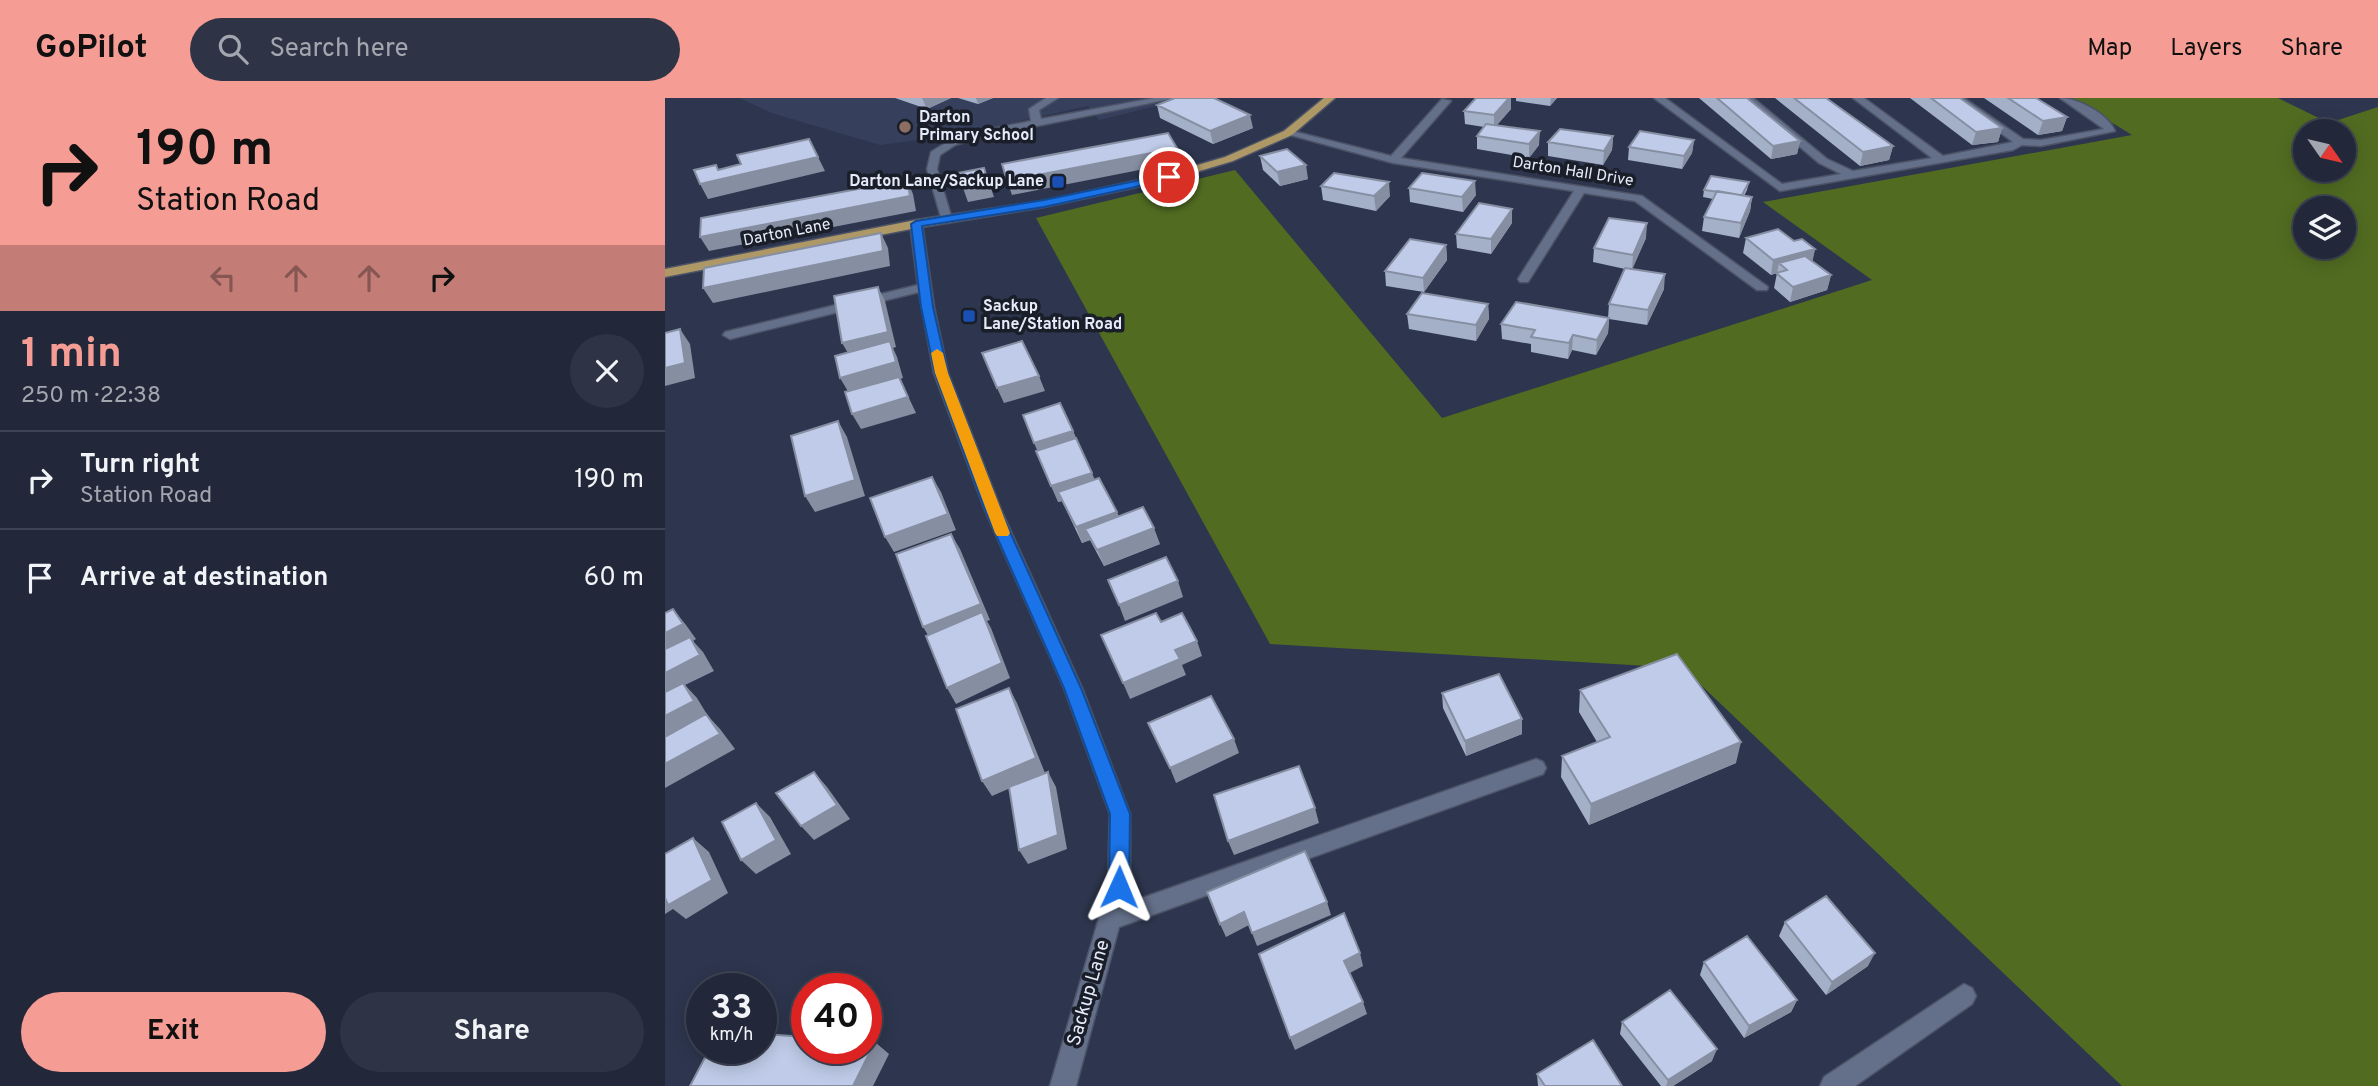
<!DOCTYPE html>
<html lang="en">
<head>
<meta charset="utf-8">
<style>
	:root { --surface:#22283a; --page:#2e3445; --text:#f1f3f6; --muted:#a2a6af; --line:#3f4454; --accent:#f59c94 }
	body { margin:0; font-family:Overpass,sans-serif; background:var(--page); color:var(--text); height:100vh; display:flex; flex-direction:column; font-size:26px; white-space:nowrap }
	* { box-sizing:border-box; margin:0 }
	p { font-size:23px; color:var(--muted) }
	.icon { flex:none; width:38px; height:38px; fill:none; stroke:currentColor; stroke-width:2; stroke-linecap:round; stroke-linejoin:round }
	.map { position:relative; flex:1; overflow:hidden }
	.panel { display:flex; flex-direction:column; background:var(--surface); width:665px }
	.panel>* { flex:none }
	.banner { background:#f59c94; color:#111; overflow:hidden }
	.needle { width:46px; rotate:124deg }
	.fabs { position:absolute; left:1628px; top:21px; display:grid; gap:14px }
	.fabs a { display:grid; place-items:center; width:63px; height:63px; border-radius:50%; background:var(--surface); box-shadow:0 4px 18px #0003,0 0 0 2px var(--line); font-size:35px }
	.speed { position:absolute; left:21px; top:875px; display:flex; gap:14px; font-size:35px; font-weight:700; text-align:center }
	.speed>* { display:grid; place-content:center; width:91px; height:91px; border-radius:50%; background:var(--surface); box-shadow:0 4px 18px #0003,0 0 0 2px var(--line); line-height:1 }
	.speed small { font-size:18px; font-weight:400 }
	.speed .limit { border:10px solid #d22; background:#fff; color:#111 }
	.pin { position:absolute; display:grid; place-items:center; width:60px; height:60px; color:#fff; margin:-30px; border:4px solid #fff; border-radius:50%; box-shadow:0 2px 7px #0007 }
	.me { position:absolute; width:77px; margin:-38px; rotate:1deg; stroke-linejoin:round; filter:drop-shadow(0 0 5px #0008) }
	.turn { display:flex; align-items:center; gap:24px; height:147px; padding:0 21px; font-size:32px }
	.turn .icon { width:91px; height:91px; stroke-width:2.5 }
	.turn b { display:block; font-size:49px; line-height:60px }
	.lanes { display:flex; align-items:center; height:66px; padding:0 21px; background:#0003; justify-content:center; gap:35px; direction:ltr }
	.lanes .off { opacity:.35 }
	.round { display:grid; place-items:center; flex:none; width:74px; height:74px; border-radius:37px; background:var(--page) }
	.headline { display:flex; align-items:center; justify-content:space-between; height:119px; padding:0 21px }
	h1 { font-size:42px; font-weight:700; line-height:52px; color:var(--accent) }
	.cta { display:flex; gap:14px; margin-top:auto; padding:14px 21px }
	.cta a { flex:1; height:80px; border-radius:42px; background:var(--accent); color:#111; font-size:28px; font-weight:700; line-height:80px; text-align:center }
	.cta a+a { background:var(--page); color:var(--text) }
	ul { padding:0; list-style:none }
	li { display:flex; align-items:center; gap:21px; height:98px; padding:0 21px; border-top:2px solid var(--line) }
	li div { flex:1 }
	li b { display:block; font-size:26px }
	li em { font-style:normal }
	header { display:flex; align-items:center; gap:42px; box-sizing:border-box; height:98px; padding:0 35px; background:var(--accent); color:#111 }
	header strong { font-size:33px }
	nav { display:flex; gap:38px; margin-inline-start:auto; font-size:24px }
	.search { width:490px; height:63px; background:var(--page); display:flex; align-items:center; gap:18px; box-sizing:border-box; padding:0 24px; border-radius:38px; color:var(--muted); font-size:26px }
	main { display:flex; flex:1; min-height:0 }
	.map>svg:first-child { display:block }
</style>
</head>
<body>
<header>
<strong>GoPilot</strong>
<div class="search"><svg class="icon" aria-label="search" viewBox="0 0 24 24"><circle cx="10" cy="10" r="6"/><path d="M15 15l6 6"/></svg>Search here</div>
<nav><a>Map</a><a>Layers</a><a>Share</a></nav>
</header>
<main>
<section class="panel">
<div class="banner">
<div class="turn"><svg class="icon" aria-label="right" viewBox="0 0 24 24"><path d="M7 20v-9h11M14 6l5 5-5 5"/></svg><div><b>190 m</b>Station Road</div></div>
<div class="lanes"><svg class="icon off" aria-label="left" viewBox="0 0 24 24"><path d="M17 20v-9H6M10 6l-5 5 5 5"/></svg><svg class="icon off" aria-label="ahead" viewBox="0 0 24 24"><path d="M12 20V5M6 11l6-6 6 6"/></svg><svg class="icon off" aria-label="ahead" viewBox="0 0 24 24"><path d="M12 20V5M6 11l6-6 6 6"/></svg><svg class="icon" aria-label="right" viewBox="0 0 24 24"><path d="M7 20v-9h11M14 6l5 5-5 5"/></svg></div>
</div>
<div class="headline"><div><h1>1 min</h1><p>250 m · 22:38</p></div><a class="round"><svg class="icon" aria-label="close" viewBox="0 0 24 24"><path d="M6 6l12 12M18 6L6 18"/></svg></a></div>
<ul>
<li><svg class="icon" aria-label="right" viewBox="0 0 24 24"><path d="M7 20v-9h11M14 6l5 5-5 5"/></svg><div><b>Turn right</b><p>Station Road</p></div><em>190 m</em></li>
<li><svg class="icon" aria-label="arrive" viewBox="0 0 24 24"><path d="M6 21V4h12l-3 4 3 4H6"/></svg><div><b>Arrive at destination</b></div><em>60 m</em></li>
</ul>
<div class="cta"><a>Exit</a><a>Share</a></div>
</section>
<div class="map">
<svg width="1713" height="988" viewBox="0 0 1713 988">
	<rect width="100%" height="100%" fill="#2d364e"/>
	<path fill="#36405d" d="M74,0H524L434,22L423,8L296,36L215,47L107,15Z"/>
	<path fill="#516c21" fill-rule="evenodd" d="M1407,0H1613L1664,25L1713,9V988H1457L1018,570L605,546L371,120L570,72L777,320L1207,182L1098,104L1467,37ZM1640,33H1678V72H1640ZM1640,110H1678V149H1640Z"/>
	<g fill="none" stroke-linecap="round" stroke-linejoin="round">
		<g stroke="#4c5367" stroke-width="3">
			<path id="minor" d="M381,0H393L374,12L376,21L489,0H510L313,40L290,47L275,57L272,71L287,121L277,123L262,71L266,54C296,33 332,30 366,23L364,11Z
				M989,0H1000L1117,86L1176,76L1154,65L1077,0H1088L1162,61L1188,73L1267,60L1188,0H1199L1278,58L1348,44L1288,0H1299L1358,41L1376,42L1439,31L1395,0C1413,0 1443,16 1450,33L1376,48L1357,47L1348,52L1115,93Z
				M777,1L786,3L736,60L977,98L1103,189L1102,192H1092L970,103L919,95L863,184H855L853,181L909,93L728,65L618,35L623,32L726,58Z
				M251,122L257,126L269,209L283,275L336,412L417,590L465,716V789L460,806L871,661L878,664L881,670L878,676L454,829L411,988H385L443,789L445,716L399,590L320,412L269,275L254,194L65,241L58,237L60,234L253,187L245,126Z
				M1299,886L1307,890L1311,898L1307,906L1190,988H1155L1159,979Z"/>
		</g>
		<g stroke="#4c5367" stroke-width="3">
			<path id="major" d="M659,0H670L627,37L568,63L508,81L379,109L251,130L0,179V171L251,122L379,103L502,76L560,59L619,33Z"/>
		</g>
		<use href="#minor" fill="#646f89" fill-rule="evenodd"/>
		<use href="#major" fill="#ae9865" fill-rule="evenodd"/>
	</g>
	<path fill="#a4afc8" d="M230,0H286L262,11Z
		M293,0H328L313,6Z
		M811,0H846V11L832,27L874,47L864,60L812,51V38L819,29L800,26L799,13Z
		M851,0H892L885,8L851,3Z
		M1034,0H1082L1135,43L1132,56L1106,61Z
		M1110,0H1161L1228,48L1224,62L1195,68Z
		M1245,0H1295L1337,30L1333,44L1307,47Z
		M1319,0H1371L1402,19L1397,33L1373,37Z
		M492,7L588,30L548,46L495,20Z
		M948,38L947,52L938,67L883,58V44Z
		M1029,42L1027,55L1017,71L963,62L964,49Z
		M595,58L643,81L615,88L598,72Z
		M1084,84L1082,92L1079,98L1087,99L1085,113L1074,140L1037,133L1039,119L1048,101L1038,99L1039,92Z
		M656,88L725,98L711,113L658,102Z
		M744,90L811,97L798,114L745,104Z
		M847,125L826,156L792,150L791,136Z
		M981,140L967,171L999,191L982,227L944,221L943,235L931,257L907,252L903,261L866,254V246L837,241L836,226L943,220L944,206L960,171L928,164L929,150Z
		M1081,140L1129,143L1150,151L1147,163L1166,177L1162,192L1125,204L1109,190L1112,175L1106,177L1078,155Z
		M781,147L782,162L759,194L721,188L720,173Z
		M823,206L824,221L811,243L744,231L742,216Z
		M408,333L429,381L454,418L495,446L439,468L425,442L417,445L397,403L393,404Z
		M915,592L1071,665L924,727L896,679L897,658L932,644L914,614Z
		M777,595L857,636L801,658L778,610Z
		M1120,824L1203,868L1161,897L1114,838Z
		M1039,864L1132,902L1126,914L1079,940L1035,877Z
		M957,924L1047,963L1008,988H996L955,936Z
		M872,976L957,988H873Z"/>
	<path fill="#868ea2" d="M257,0H286L262,11Z
		M311,0H328L313,6Z
		M844,0H846V11L829,30V17Z
		M886,0H892L885,8Z
		M585,17L588,30L548,46L545,33Z
		M1402,19L1397,33L1373,37L1378,23Z
		M1337,30L1333,44L1307,47L1311,34Z
		M875,33L874,47L864,60V46Z
		M948,38L947,52L938,67L939,53Z
		M1029,42L1027,55L1017,71L1019,58Z
		M1135,43L1132,56L1106,61L1108,48Z
		M1228,48L1224,62L1195,68L1198,54Z
		M512,50L515,64L347,97L342,83Z
		M153,59L160,73L43,101L35,86L53,72L51,67L59,81Z
		M641,67L643,81L615,88L612,74Z
		M319,70L329,99L303,104L298,90Z
		M242,82L248,96L251,113L44,153L35,139Z
		M810,83L811,97L798,114L797,99Z
		M724,84L725,98L711,113L709,98Z
		M1087,99L1085,113L1074,140L1076,125Z
		M847,111V125L826,156V141Z
		M982,125L981,140L967,172L968,157Z
		M216,135L223,150L225,168L48,205L38,190Z
		M781,147L782,162L759,194L758,180Z
		M1150,151L1147,166L1114,165L1112,175L1106,177L1108,162Z
		M1000,176L999,191L982,227L983,212Z
		M1166,177L1162,192L1125,204L1128,189Z
		M213,189L220,203L231,249L228,250L232,259L238,280L235,281L251,315L196,331L187,316L184,295L175,280L186,260L177,245Z
		M823,206L824,221L811,243V227Z
		M944,220L943,235L931,257L932,242Z
		M15,231L25,246L30,280L0,288V270Z
		M908,237L907,252L903,261L904,245Z
		M374,278L380,293L339,305L332,290Z
		M173,323L182,339L200,398L150,414L140,398Z
		M408,333L414,349L376,361L369,345Z
		M427,375L433,390L393,394L397,403L393,404L386,388Z
		M267,379L276,394L291,432L229,454L220,439Z
		M452,414L458,430L420,431L425,442L417,445L411,429Z
		M489,430L495,446L439,468L432,452Z
		M286,436L295,451L325,522L322,523L326,530L345,580L291,606L282,590L268,545L258,529Z
		M513,483L518,499L460,523L454,507Z
		M8,511L21,527L31,541L28,543L38,554L49,573L20,587L32,600L43,618L55,631L70,651L0,690V535Z
		M532,543L537,558L517,567L521,577L465,601L458,585L510,552Z
		M344,590L352,605L380,675L327,698L317,683Z
		M857,621V636L801,658L800,643Z
		M569,641L574,655L511,685L505,670Z
		M1076,644L1071,665L924,727L926,706Z
		M149,674L162,689L185,721L149,742L136,728Z
		M383,674L391,689L402,751L363,766L354,752Z
		M91,705L105,719L126,756L91,776L76,762Z
		M650,710L654,725L569,757L563,743Z
		M28,740L44,754L63,795L21,821L8,811L0,816V796Z
		M662,804L666,817L592,848L587,835Z
		M579,814L584,827L561,839L555,826Z
		M695,855L698,868L683,876L679,863Z
		M1210,855L1203,868L1161,897L1167,884Z
		M1132,902L1126,914L1079,940L1084,928Z
		M698,904L702,916L630,952L625,940Z
		M210,944L224,956L208,988H188Z
		M1052,951L1047,963L1008,988H1001L1003,982Z"/>
	<path fill="#bfcbe8" stroke="#868ea2" stroke-width="2" d="M510,0H549L585,17L545,33L492,7Z
		M811,0H844L829,17L799,13Z
		M1052,0H1082L1135,43L1108,48Z
		M1129,0H1161L1228,48L1198,54Z
		M1266,0H1295L1337,30L1311,34Z
		M1343,0H1371L1402,19L1378,23Z
		M821,26L875,33L864,46L812,38Z
		M895,31L948,38L939,53L883,44Z
		M975,33L1029,42L1019,58L964,49Z
		M503,35L512,50L342,83L337,66Z
		M144,41L153,59L35,86L29,72L51,67L53,72L76,66L72,57Z
		M622,51L641,67L612,74L595,58Z
		M319,70L323,84L298,90L293,75Z
		M669,75L724,84L709,98L656,88Z
		M757,75L810,83L797,99L744,90Z
		M1046,78L1084,84L1077,97L1039,92Z
		M242,82L245,98L35,139L36,120Z
		M1052,93L1087,99L1076,125L1039,119Z
		M814,105L847,111L826,141L791,136Z
		M944,120L982,125L968,157L929,150Z
		M1113,131L1129,143L1137,141L1150,151L1108,162L1081,140Z
		M216,135L218,153L38,190L39,170Z
		M745,141L781,147L758,180L720,173Z
		M1140,158L1166,177L1128,189L1111,175L1122,172L1114,165Z
		M960,170L1000,176L983,212L944,206Z
		M213,189L223,234L177,245L169,198Z
		M757,195L823,206L811,227L742,216Z
		M851,204L944,220L932,242L908,237L904,245L866,239L870,232L836,226Z
		M15,231L20,265L0,270V235Z
		M225,243L231,264L175,280L170,258Z
		M357,243L374,278L332,290L317,255Z
		M234,279L243,299L187,316L180,294Z
		M395,305L408,333L369,345L358,317Z
		M173,323L190,382L140,398L126,338Z
		M411,340L427,375L386,388L371,353Z
		M267,379L283,416L220,439L205,400Z
		M434,380L452,414L411,429L393,394Z
		M478,409L489,430L432,452L420,431Z
		M286,436L316,506L258,529L231,456Z
		M501,459L513,483L454,507L443,482Z
		M8,511L18,526L0,535V515Z
		M317,514L337,565L282,590L261,538Z
		M491,515L496,524L517,515L532,543L510,552L515,561L458,585L436,537Z
		M25,539L35,557L0,575V551Z
		M1012,556L1076,644L926,706L897,658L945,639L915,592Z
		M834,576L857,621L800,643L777,595Z
		M18,585L29,603L0,618V594Z
		M344,590L371,660L317,683L291,611Z
		M546,598L569,641L505,670L483,625Z
		M41,616L55,636L0,666V639Z
		M634,668L650,710L563,743L549,697Z
		M149,674L172,707L136,728L111,695Z
		M383,674L393,737L354,752L344,689Z
		M91,705L111,742L76,762L57,724Z
		M28,740L47,782L3,807L0,800V756Z
		M640,753L662,804L587,835L579,814L555,826L542,794Z
		M1161,798L1210,855L1167,884L1120,824Z
		M679,815L695,855L679,863L698,904L625,940L594,856Z
		M1082,838L1132,902L1084,928L1039,864Z
		M1005,892L1052,951L1003,982L957,924Z
		M96,936L142,939V950H201V944H210L188,988H25L45,950H96Z
		M928,942L957,988H880L872,976Z"/>
	<path fill="#1a73e8" stroke="#114b97" stroke-width="2" d="M504,76L507,77V81L379,109L257,128L268,209L283,275L335,412L416,590L465,716L464,789L461,795L454,798L447,795L444,789L445,716L399,590L320,412L270,275L256,209L246,126L251,123L379,102Z"/>
	<path fill="#f59e0b" d="M272,251L278,255L283,275L345,435L343,438H332L330,435L270,275L266,255Z"/>
	<circle fill="#8d6e63" stroke="#1a1e29" stroke-width="2.5" cx="240" cy="29" r="7"/>
	<g fill="#1a4fb4" stroke="#1a1e29" stroke-width="2.5">
		<rect x="386" y="77" width="14" height="14" rx="3.5"/>
		<rect x="297" y="211" width="14" height="14" rx="3.5"/>
	</g>
	<g text-anchor="middle" dominant-baseline="central" stroke-width="7" stroke-linejoin="round" paint-order="stroke">
		<g font-size="16" font-weight="bold" fill="#e5ebfa" stroke="#1a1e29" text-anchor="start">
			<text x="254" y="20">Darton<tspan x="254" dy="18">Primary School</tspan></text>
			<text x="379" y="84" text-anchor="end">Darton Lane/Sackup Lane</text>
			<text x="318" y="209">Sackup<tspan x="318" dy="18">Lane/Station Road</tspan></text>
		</g>
		<g font-size="16" fill="#e5ebfa" stroke="#1a1e29">
			<text transform="translate(908 74) rotate(9)">Darton Hall Drive</text>
			<text transform="translate(122 135) rotate(-11)">Darton Lane</text>
		</g>
		<g font-size="19" fill="#e5ebfa" stroke="#1a1e29">
			<text transform="translate(424 895) rotate(-74)">Sackup Lane</text>
		</g>
	</g>
</svg>
<div class="fabs">
<a><svg class="needle" viewBox="-14 -14 28 28"><path d="M0-13l5 13h-10z" fill="#e53935"/><path d="M0 13l5-13h-10z" fill="#a2a6af"/></svg></a>
<a><svg class="icon" aria-label="layers" viewBox="0 0 24 24"><path d="M12 4l9 5-9 5-9-5zM3 14l9 5 9-5"/></svg></a>
</div>
<div class="speed"><div>33<small>km/h</small></div><div class="limit">40</div></div>
<div class="pin" style="left:504px;top:79px;background:#d93025"><svg class="icon" aria-label="arrive" viewBox="0 0 24 24"><path d="M6 21V4h12l-3 4 3 4H6"/></svg></div>
<svg class="me" style="left:454px;top:789px" viewBox="-20 -20 40 40"><path d="M0-17L14 15 0 8-14 15z" fill="#1a73e8" stroke="#fff" stroke-width="4"/></svg>
</div>
</main>
</body>
</html>
